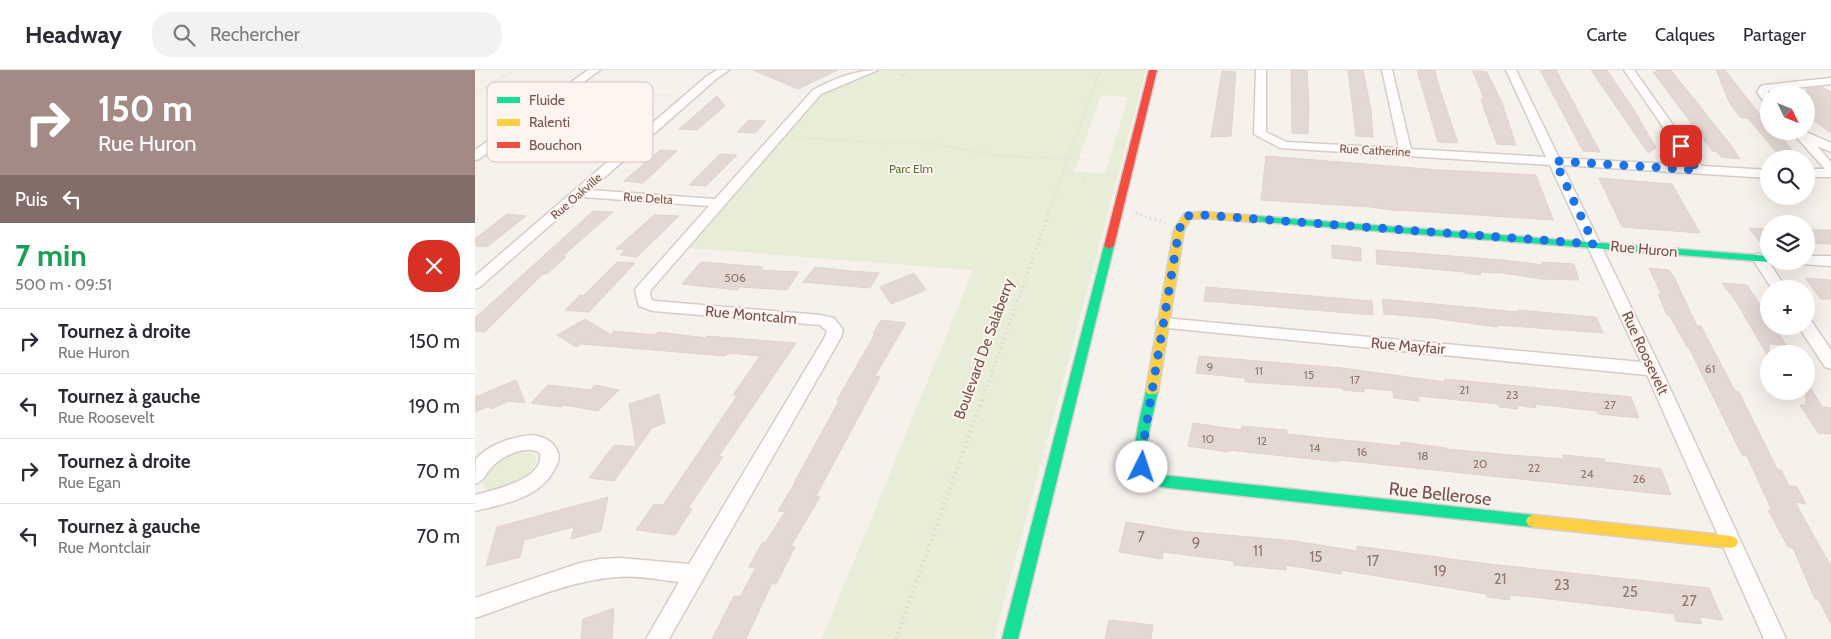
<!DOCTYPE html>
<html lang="fr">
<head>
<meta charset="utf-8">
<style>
	:root { --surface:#fff; --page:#f2f2f3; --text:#2b2b33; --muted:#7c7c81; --line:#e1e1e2 }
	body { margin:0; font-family:Cabin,sans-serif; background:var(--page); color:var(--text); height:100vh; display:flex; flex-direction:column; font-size:19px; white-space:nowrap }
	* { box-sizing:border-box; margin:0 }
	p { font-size:16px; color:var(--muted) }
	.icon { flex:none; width:28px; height:28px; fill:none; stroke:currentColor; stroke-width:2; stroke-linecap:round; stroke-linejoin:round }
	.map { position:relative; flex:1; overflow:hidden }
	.details { display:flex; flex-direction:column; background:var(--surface); width:475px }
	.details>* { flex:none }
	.top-card { background:#a38a84; color:#fff; overflow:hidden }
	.needle { width:32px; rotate:133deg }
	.tools { position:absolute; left:1285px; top:15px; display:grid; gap:10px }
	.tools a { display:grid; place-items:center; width:55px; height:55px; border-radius:50%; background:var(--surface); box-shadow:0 5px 20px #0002; font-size:25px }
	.pin { position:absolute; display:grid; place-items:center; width:42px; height:42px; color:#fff; margin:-21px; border-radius:10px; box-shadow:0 2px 8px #0006 }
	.me { position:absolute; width:55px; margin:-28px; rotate:4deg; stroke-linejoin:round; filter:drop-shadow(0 0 4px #0008) }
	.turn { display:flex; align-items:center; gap:18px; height:105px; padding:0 15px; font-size:22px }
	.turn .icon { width:65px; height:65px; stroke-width:2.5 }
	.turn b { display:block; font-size:35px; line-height:42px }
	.then { display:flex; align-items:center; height:48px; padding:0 15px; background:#0003; gap:10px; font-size:19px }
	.round { display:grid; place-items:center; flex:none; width:52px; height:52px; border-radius:20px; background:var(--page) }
	.overview { display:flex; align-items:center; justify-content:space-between; height:85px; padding:0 15px }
	h1 { font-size:30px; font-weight:700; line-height:38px; color:#1e9e55 }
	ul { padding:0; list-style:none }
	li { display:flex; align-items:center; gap:15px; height:65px; padding:0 15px; border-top:1px solid var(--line) }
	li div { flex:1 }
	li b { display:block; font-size:19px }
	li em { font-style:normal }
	header { display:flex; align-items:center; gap:30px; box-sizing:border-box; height:70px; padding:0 25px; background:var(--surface); border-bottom:1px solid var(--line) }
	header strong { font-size:24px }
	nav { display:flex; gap:28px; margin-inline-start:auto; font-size:18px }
	.search { width:350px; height:45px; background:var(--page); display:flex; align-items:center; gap:12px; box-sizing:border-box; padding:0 18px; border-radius:20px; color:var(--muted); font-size:19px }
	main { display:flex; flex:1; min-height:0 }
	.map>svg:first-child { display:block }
</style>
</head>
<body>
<header>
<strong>Headway</strong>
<div class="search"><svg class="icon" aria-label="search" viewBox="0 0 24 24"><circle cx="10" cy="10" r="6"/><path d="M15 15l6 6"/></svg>Rechercher</div>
<nav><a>Carte</a><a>Calques</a><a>Partager</a></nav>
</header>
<main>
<section class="details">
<div class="top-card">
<div class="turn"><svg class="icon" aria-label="right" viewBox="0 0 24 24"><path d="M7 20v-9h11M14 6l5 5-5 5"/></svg><div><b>150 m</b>Rue Huron</div></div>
<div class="then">Puis<svg class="icon" aria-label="left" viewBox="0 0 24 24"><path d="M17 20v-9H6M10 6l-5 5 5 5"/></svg></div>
</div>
<div class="overview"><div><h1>7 min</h1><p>500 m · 09:51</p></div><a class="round" style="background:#d93025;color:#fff"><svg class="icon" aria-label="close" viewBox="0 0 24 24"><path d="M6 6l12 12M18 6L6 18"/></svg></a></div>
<ul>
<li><svg class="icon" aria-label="right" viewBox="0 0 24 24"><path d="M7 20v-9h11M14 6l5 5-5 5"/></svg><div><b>Tournez à droite</b><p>Rue Huron</p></div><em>150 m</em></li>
<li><svg class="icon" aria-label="left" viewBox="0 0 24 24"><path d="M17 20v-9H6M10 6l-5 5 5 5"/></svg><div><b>Tournez à gauche</b><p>Rue Roosevelt</p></div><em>190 m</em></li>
<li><svg class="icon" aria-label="right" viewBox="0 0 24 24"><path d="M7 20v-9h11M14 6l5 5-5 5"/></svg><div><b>Tournez à droite</b><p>Rue Egan</p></div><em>70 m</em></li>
<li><svg class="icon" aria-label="left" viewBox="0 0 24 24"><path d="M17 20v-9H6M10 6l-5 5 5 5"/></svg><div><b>Tournez à gauche</b><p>Rue Montclair</p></div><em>70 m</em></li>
</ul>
</section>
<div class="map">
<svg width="1356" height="569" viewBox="0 0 1356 569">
	<rect width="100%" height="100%" fill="#f7f1ec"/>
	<path fill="#e8edd7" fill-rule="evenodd" d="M409,0H671L519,569H347L498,200L213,178L343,29L352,22ZM626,25L653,27L630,103L599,102Z
		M43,382L56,383L60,385L61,393C54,409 27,423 10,419L8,414C15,397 27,388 43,382Z"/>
	<path fill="#e4d8d3" stroke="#e0d3ce" d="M278,0H363L323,19Z
		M816,0H832L834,36L833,64L817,63Z
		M873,0H888L896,40L898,67L881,66Z
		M942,0H960L963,13L983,73L963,72Z
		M1065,0H1081L1125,82L1108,81Z
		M1116,0H1132L1159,40L1181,78L1173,83Z
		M1181,0H1196L1255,74L1265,89L1246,87L1242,82L1237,81L1178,2H1182Z
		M1241,0H1250L1285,45L1294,52V61H1302L1324,89H1307L1273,48H1266L1255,34Z
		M747,1L761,2L756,66L736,67Z
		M998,1L1012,2L1027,33L1041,75L1022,74L1009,39L1006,29H1009Z
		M1347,17L1356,22V63L1331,45V19Z
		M242,26L250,36L222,60L204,59Z
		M274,50L291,51L280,63L262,62Z
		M185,80L202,81L168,113L149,111Z
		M245,84L262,85L231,116L214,115Z
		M791,86L964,100L1061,105L1078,150L924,140V141L896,137L786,130Z
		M1124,108L1197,114L1225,163L1147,157Z
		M118,141L138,142L88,186L91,187L72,204H68L10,262L0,261V248Z
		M32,144L51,146L12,177L0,176V169Z
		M179,145L204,146L162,187L145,185L150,180L141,179Z
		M1274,158L1294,159V172L1284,171Z
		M1331,160H1356V174L1331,173Z
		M857,175L886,178V191L857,188Z
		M901,180L1028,190L1069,195L1067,192L1099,194L1104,210L1067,209L1021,202L1022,203L1005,202L1006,205L990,203L989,202L902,194Z
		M142,192L160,193L114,242L90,240L105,225L108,226Z
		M226,192L288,197L286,200L324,202L312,220L265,217L263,220L207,214Z
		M340,197L376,201L404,203L395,218L328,212Z
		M1174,198L1194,200L1199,207L1222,256H1226L1260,321L1264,322L1302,399L1306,400L1314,416L1322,417L1331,434L1320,432L1354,493L1356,494V554L1343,529H1340L1318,478L1313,477L1293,440L1297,441L1272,386L1267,385L1214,278L1212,277L1195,246L1192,245L1183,224L1187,225Z
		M439,203L451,220L416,234L405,217Z
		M1330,208L1356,210V229H1346Z
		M1247,213L1272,215L1294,248V256H1299L1311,275L1294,274V288L1262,233Z
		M731,217L897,231L898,245L729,231Z
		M907,229L1043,242L1042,240L1121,247L1128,263L1022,255V257L957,248L909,244Z
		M110,249L136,265L139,261L180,265L183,262L231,268L232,266L321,273L244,386L248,387L213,438L217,439L200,465L161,460L179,434L188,435L262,326L258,325L285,286L253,283L251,286L106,274L101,277L82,265Z
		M406,250L431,253L400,306L405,307L341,426L345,427L316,476L320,477L301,514L297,513L271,569H237L259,526L265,527L281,497H274L287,473H290L310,442L303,441L321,411H320L364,331L362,330L400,264H398Z
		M724,286L867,298L970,312V309L1156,327L1164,348L1123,344L1122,341L1060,334L1061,338L1042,335L1043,339L1024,337L1023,334L943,326L944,331L919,328L918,321L889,318V322L867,320V318L770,312V308L721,303Z
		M41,310L50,333L34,331L16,339L14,336L0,342V327Z
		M1331,310L1347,337L1356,338V364L1343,363L1325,335H1331Z
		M73,315L116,320L120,315L144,320L123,341L89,335L87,337L56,333Z
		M184,324L190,353L177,358L139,411L114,408L139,375L161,377L154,334Z
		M718,353L766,360L767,356L812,360V364L926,376V372L971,378L972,379L1036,385L1089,389L1088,385L1129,389L1130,392L1186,399L1196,425L864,390V392L753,380V382L713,376Z
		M133,427L126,461L96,469L99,457L49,470L45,487L11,496L22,457Z
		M651,452L707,461L820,471L882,481V476L1006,493L1234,518L1248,550L1224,547L1227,554L1201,551L1199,544L1058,527L1034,525L1035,530L1012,527L1011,524L866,500V504L811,495V500L759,495V491L688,482L687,489L644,482Z
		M139,538L137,569H106L108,549Z
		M634,550L678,555L676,569H630Z"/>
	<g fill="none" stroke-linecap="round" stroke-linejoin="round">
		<g stroke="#d6ccc8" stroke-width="3">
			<path id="street" d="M113,0H125L4,89L0,90V80Z
				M242,0H254L240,10L115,120L240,129L338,20C358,9 381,0 403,0L346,24L175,221L176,229L180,231L345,245L359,248L368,260L366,267L194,569H171L204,512C184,510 162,505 143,507C95,510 45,533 0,548V528L105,493L125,489L145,488L214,494L350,267L352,261L345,255L178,241L164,236L160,220L162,217L234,136L107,127L5,217L0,219V206L232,6Z
				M781,0H791V62L811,72L924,78L907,0H917L936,79L1071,87L1031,0H1041L1084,88L1214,95L1149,0H1159L1227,96L1294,100V108L1087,95L1186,299L1311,569H1289L1172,305L683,257L681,253L683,249L689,248L1166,292L1075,95L805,78L779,64Z
				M1356,8V14L1293,21L1294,34L1290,33L1282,22L1286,16L1290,15Z
				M1316,61H1329L1356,73V82L1342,76L1356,92V107H1331V99H1350Z
				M1284,184L1289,185L1312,219H1297L1277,188L1279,185Z
				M1331,186H1356V196L1326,194L1324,191H1331Z
				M1331,251L1337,252L1356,280V299L1350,297L1323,256H1331Z
				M59,365C70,368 79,371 83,383C85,388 83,393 80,398C66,428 29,434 0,441V425C18,420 70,410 65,383C51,374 27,386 17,397C10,404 9,411 0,414L1,389C14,374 39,366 59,365Z"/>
		</g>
		<g stroke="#d8ceca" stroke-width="3">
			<path id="fast" d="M780,146L1294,186V191H1297L1294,192L777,151V147Z
				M634,173L639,176L543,569H527L629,176Z
				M677,317L681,318L683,321C679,342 667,378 675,398L686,405L1058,445L1063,447L1065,451L1063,455L1058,457L694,418C685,417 675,414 669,408C650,392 667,342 671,321L673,318Z"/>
		</g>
		<g stroke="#d8ceca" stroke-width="3">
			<path id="slow" d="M728,142L780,146L785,149L780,152L728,148L715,149L709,160L683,321L681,324H673L671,321L699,160L709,144Z
				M1058,445L1256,466L1261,468L1263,472L1261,476L1256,478L1058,457L1053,455L1051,451L1053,447Z"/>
		</g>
		<g stroke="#d8ceca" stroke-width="3">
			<path id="jam" d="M674,0H682L639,176L634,179L629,176Z"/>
		</g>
		<path stroke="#dad0cf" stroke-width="2.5" stroke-dasharray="0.5 2.5" stroke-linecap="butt" d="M432,0L428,5L436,9
			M435,0L437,1
			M111,21L197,26
			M0,24L40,0
			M318,67L407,73L446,72L527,86L615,90
			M609,110L611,102
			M658,142L664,144
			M573,144L625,0"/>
		<path stroke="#dad0cf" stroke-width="3" stroke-dasharray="1 4" stroke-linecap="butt" d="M661,143L690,153
			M507,330L574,143"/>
		<path stroke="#dad0cf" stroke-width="4" stroke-dasharray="1 4.5" stroke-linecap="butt" d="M421,569L507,329"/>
		<use href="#street" fill="#fefdfc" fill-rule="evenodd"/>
		<use href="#fast" fill="#16e098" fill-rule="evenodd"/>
		<use href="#slow" fill="#ffcf43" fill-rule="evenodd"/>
		<use href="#jam" fill="#f24e42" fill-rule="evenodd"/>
	</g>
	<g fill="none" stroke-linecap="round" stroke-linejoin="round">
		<path stroke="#1a73e8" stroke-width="9" stroke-dasharray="0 16.2" d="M667,397L666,387L704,160L710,146L728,145L1119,174L1080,91L1223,100L1206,76"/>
	</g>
	<g text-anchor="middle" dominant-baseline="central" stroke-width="4" stroke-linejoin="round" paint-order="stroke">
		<g font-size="12" fill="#76534c" stroke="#fff5ee">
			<text transform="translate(900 80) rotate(3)">Rue Catherine</text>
			<text transform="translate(101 126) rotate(-41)">Rue Oakville</text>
			<text transform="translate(173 128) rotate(4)">Rue Delta</text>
		</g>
		<g font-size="12" fill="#5a7541" stroke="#fff5ee">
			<text x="436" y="98">Parc Elm</text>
		</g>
		<g font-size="12" fill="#937670">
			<text x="260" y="207">506</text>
			<text x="735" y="296">9</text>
			<text x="1235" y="298">61</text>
			<text x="784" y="300">11</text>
			<text x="834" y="304">15</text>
			<text x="880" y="309">17</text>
			<text x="989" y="319">21</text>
			<text x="1037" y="324">23</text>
			<text x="1135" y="334">27</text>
			<text x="733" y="368">10</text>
			<text x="787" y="370">12</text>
			<text x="840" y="377">14</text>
			<text x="887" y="381">16</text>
			<text x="948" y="385">18</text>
			<text x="1005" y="393">20</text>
			<text x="1059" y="397">22</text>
			<text x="1112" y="403">24</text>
			<text x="1164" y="408">26</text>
		</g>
		<g font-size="15" fill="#76534c" stroke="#fff5ee">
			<text transform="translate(1169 179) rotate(5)">Rue Huron</text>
			<text transform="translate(276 245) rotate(5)">Rue Montcalm</text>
			<text transform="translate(933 276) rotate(5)">Rue Mayfair</text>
			<text transform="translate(509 279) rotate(-70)">Boulevard De Salaberry</text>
			<text transform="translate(1170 283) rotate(65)">Rue Roosevelt</text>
		</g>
		<g font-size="15" fill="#937670">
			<text x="666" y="467">7</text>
			<text x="721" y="473">9</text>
			<text x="783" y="481">11</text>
			<text x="841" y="487">15</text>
			<text x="898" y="491">17</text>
			<text x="965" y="501">19</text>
			<text x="1025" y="509">21</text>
			<text x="1087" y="515">23</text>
			<text x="1155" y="522">25</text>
			<text x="1214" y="531">27</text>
		</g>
		<g font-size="18" fill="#76534c" stroke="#fff5ee">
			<text transform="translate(965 424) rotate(6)">Rue Bellerose</text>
		</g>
	</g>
	<rect x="12" y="12" width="166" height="80" rx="8" fill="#fff5ee" stroke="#d6c4bd" stroke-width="1"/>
	<rect x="22" y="27" width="23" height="6" fill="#16e098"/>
	<rect x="22" y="49" width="23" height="7" fill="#ffcf43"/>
	<rect x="22" y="72" width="23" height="6" fill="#f24e42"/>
	<g font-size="14" fill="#76534c">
		<text x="54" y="35">Fluide</text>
		<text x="54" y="57">Ralenti</text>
		<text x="54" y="80">Bouchon</text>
	</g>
</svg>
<div class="tools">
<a><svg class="needle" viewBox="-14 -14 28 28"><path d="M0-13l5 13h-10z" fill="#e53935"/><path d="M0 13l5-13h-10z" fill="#7c7c81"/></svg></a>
<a><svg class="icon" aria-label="search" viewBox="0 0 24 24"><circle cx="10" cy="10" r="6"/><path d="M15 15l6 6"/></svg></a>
<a><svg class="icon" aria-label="layers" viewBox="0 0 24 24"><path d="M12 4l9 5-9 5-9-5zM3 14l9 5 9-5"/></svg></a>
<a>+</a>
<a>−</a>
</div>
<div class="pin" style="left:1206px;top:76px;background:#d93025"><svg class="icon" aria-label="arrive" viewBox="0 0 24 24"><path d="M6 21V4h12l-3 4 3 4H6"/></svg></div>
<svg class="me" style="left:667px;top:397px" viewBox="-20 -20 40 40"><circle r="19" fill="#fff"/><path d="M0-13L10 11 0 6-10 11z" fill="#1a73e8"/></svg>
</div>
</main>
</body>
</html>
